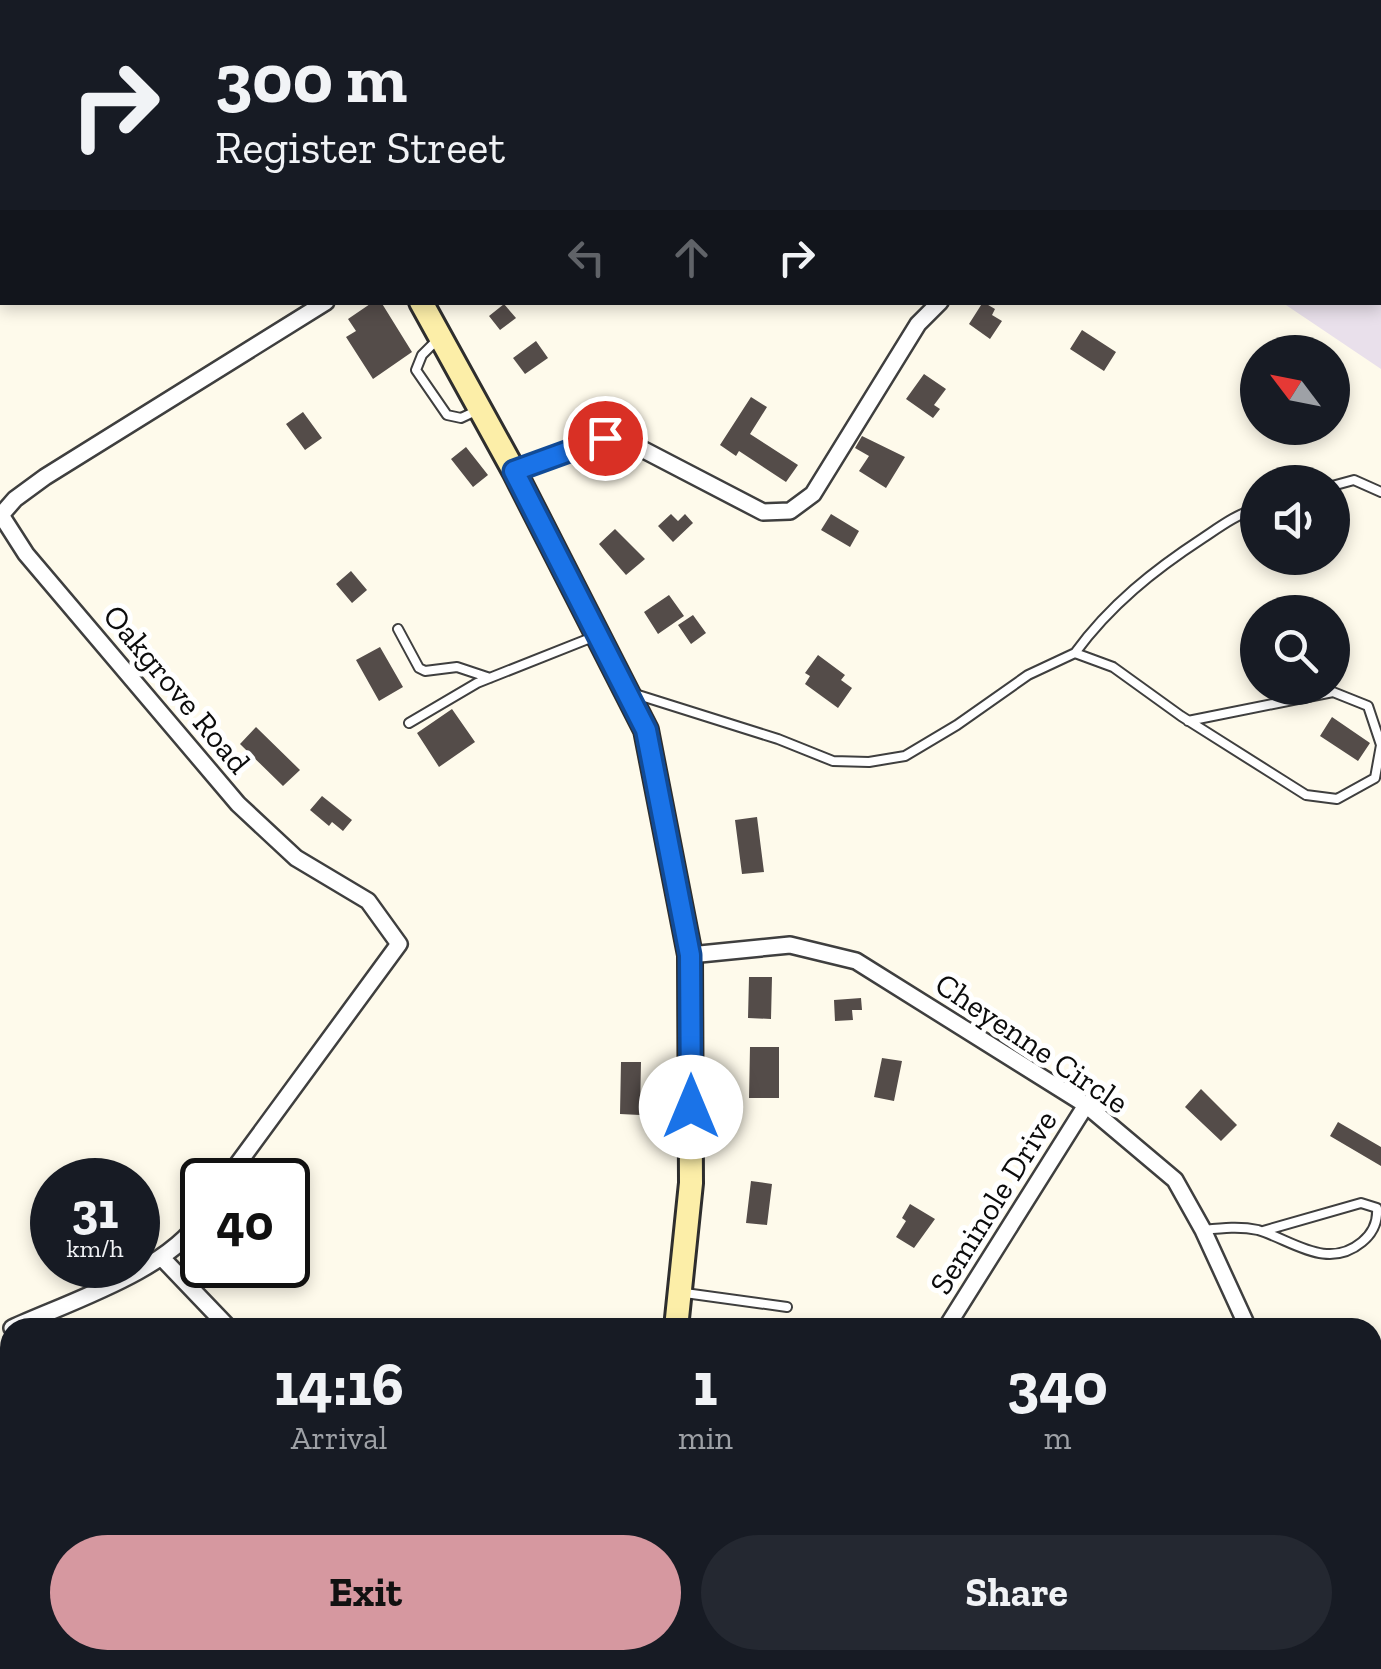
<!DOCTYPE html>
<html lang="en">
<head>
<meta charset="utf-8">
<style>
	:root { --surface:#171b24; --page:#242831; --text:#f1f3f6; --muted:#9ea1a6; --accent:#d698a0 }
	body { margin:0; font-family:"Zilla Slab",serif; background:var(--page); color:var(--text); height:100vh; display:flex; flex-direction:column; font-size:38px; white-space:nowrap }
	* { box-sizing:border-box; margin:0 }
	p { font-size:32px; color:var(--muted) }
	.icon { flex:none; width:55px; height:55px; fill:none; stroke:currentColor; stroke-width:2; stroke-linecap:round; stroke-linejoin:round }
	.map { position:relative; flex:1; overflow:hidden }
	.drawer { position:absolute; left:0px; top:1318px; width:1382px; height:352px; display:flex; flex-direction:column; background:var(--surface); border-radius:30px 30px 0 0; box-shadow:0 5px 15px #0003 }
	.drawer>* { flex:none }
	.hud { position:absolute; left:0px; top:0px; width:1382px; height:305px; box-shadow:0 5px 15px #0003; background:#171b24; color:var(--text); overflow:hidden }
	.needle { width:65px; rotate:302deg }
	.tools { position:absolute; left:1240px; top:335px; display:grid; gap:20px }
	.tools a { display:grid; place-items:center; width:110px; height:110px; border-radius:50%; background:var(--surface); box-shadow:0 5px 15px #0003; font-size:50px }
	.speed { position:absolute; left:30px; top:1158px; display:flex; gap:20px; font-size:50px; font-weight:700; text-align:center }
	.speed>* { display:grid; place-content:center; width:130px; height:130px; border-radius:50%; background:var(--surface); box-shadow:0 5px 15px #0003; line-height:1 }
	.speed small { font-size:25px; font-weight:400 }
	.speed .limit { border:5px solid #111; border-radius:15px; background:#fff; color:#111 }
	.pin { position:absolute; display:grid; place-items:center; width:85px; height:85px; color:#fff; margin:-42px; border:5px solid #fff; border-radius:50%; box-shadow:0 2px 10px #0007 }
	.me { position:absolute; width:110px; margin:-55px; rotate:0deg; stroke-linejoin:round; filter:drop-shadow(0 0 8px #0008) }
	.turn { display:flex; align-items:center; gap:35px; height:210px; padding:0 50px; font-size:45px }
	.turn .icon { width:130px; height:130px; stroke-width:2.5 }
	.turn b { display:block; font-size:70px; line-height:85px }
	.lanes { display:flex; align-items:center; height:95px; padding:0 50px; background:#0003; justify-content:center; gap:50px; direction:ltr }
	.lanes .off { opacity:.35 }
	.eta { display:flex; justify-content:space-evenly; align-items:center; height:170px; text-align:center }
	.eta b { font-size:60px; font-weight:800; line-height:70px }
	.button { display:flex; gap:20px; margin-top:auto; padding:20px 50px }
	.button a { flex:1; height:115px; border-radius:60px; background:var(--accent); color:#111; font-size:40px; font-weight:800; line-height:115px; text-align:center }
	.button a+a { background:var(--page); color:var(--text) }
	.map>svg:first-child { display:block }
</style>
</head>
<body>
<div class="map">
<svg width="1381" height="1669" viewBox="0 0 1381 1669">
	<rect width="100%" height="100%" fill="#fefaeb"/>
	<path fill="#e9e0eb" d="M916,0H1381V369L1283,303L1380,302V2Z"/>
	<path fill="#544c49" d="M373,302H381L412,352L373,379L346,337L356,331L348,319Z
		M983,302L995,309L992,315L1002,321L990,339L969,324Z
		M504,304L516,318L500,330L489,316Z
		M1082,330L1116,352L1104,371L1070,349Z
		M536,341L548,358L525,374L513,358Z
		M924,374L946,389L934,405L940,409L933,418L906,399Z
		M751,397L767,407L750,434L798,465L786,482L739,451L736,456L720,445Z
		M303,412L322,438L305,450L286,424Z
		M862,436L905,457L886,488L859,471L869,456L855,448Z
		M466,447L488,475L473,487L451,459Z
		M671,514L678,521L685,514L693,523L673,542L658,526Z
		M831,514L859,531L850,547L821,530Z
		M615,529L645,559L626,575L599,544Z
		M351,571L367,590L352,603L336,584Z
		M669,595L684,616L658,634L644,612Z
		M693,615L706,633L691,644L678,625Z
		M380,647L403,687L379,701L356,660Z
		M818,655L845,675L841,680L852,688L838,708L805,684L810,676L805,673Z
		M452,709L475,742L439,767L417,733Z
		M1332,717L1370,743L1358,761L1320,736Z
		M256,727L300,770L283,786L240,744Z
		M322,796L352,820L343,831L332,822L329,826L310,810Z
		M757,817L764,872L742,874L735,820Z
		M749,977H772L771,1019L748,1018Z
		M861,998L862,1010H852L853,1020L835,1021L834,1000Z
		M750,1047H779V1098H749Z
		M882,1058L902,1061L894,1101L874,1097Z
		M621,1062H641L640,1115L620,1114Z
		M1201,1089L1237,1125L1221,1141L1185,1107Z
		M1338,1122L1381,1147V1166L1330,1136Z
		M751,1181L772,1184L767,1225L746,1223Z
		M910,1204L935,1219L914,1248L896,1237L906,1221L902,1218Z"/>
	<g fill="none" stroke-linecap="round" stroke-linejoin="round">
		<g stroke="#3f3f3f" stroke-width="12">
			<path id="lane" d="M987,0L989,2
				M1172,0L1175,2
				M1140,2L1141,0
				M1380,217H1381
				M1380,288L1381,289
				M437,340L422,355L416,370L447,415L461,418L478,410
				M1332,486L1354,480L1381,492
				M398,629L419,668L425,671L457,667L490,678
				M1075,653C1110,605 1154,570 1203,538C1221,526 1237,514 1258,508
				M635,694L778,739L833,761L869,762L905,756L957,725L1028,675L1075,653L1113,667L1181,716L1306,795L1337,799L1375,778L1381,745L1368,706L1333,692L1188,721
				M409,723L477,683L593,637
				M1203,1230C1222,1228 1240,1226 1258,1230C1292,1240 1327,1271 1362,1242C1373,1233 1378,1222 1377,1208L1361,1203L1263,1231
				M685,1293L787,1307
				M186,1669L204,1666L214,1669
				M305,1669L319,1660"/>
		</g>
		<g stroke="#3f3f3f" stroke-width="20">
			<path id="street" d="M548,2L552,0
				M514,471L605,437L638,447L763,512L790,511L813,494L918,324L940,302
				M690,955L790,945L856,961L1086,1105L1175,1180L1203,1230L1248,1328
				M226,1180L399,944L368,901L296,858L238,804L26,554L1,515L15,499L45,477L326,302
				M163,1259L229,1328
				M12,1328C69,1302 170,1270 202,1217
				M946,1328L1086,1105
				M1372,1485L1381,1490
				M1139,1660L1153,1669"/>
		</g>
		<g stroke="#2e2e2e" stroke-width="28">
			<path id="secondary" d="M320,0V2
				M421,302L514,471L646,730L690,955L691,1183L676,1328
				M594,1669L597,1660"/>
		</g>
		<use href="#lane" stroke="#fff" stroke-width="8"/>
		<use href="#street" stroke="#fff" stroke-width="15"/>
		<use href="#secondary" stroke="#fceea8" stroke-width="22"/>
	</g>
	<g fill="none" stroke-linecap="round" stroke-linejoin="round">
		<g stroke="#114b97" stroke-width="25">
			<path id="route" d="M605,438L514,471L646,730L690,955L691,1107"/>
		</g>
		<use href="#route" stroke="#1a73e8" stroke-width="18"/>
	</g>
	<g text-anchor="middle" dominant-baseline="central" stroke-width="10" stroke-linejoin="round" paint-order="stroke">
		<g font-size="32" fill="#0c0c0c" stroke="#fff">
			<text transform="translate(177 689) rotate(50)">Oakgrove Road</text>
			<text transform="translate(1032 1043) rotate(34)">Cheyenne Circle</text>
			<text transform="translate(993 1202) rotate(-58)">Seminole Drive</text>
		</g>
	</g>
</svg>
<div class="tools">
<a><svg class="needle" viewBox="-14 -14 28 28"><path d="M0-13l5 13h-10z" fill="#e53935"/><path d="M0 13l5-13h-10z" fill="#9ea1a6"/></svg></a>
<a><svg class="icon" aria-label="sound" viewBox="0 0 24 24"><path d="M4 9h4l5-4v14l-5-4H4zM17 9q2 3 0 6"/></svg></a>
<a><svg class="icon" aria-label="search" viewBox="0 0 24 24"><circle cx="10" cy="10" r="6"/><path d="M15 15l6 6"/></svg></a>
</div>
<div class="speed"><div>31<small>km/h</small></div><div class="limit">40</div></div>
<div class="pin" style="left:605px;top:438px;background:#d93025"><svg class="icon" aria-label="arrive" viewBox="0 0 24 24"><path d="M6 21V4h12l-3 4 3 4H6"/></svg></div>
<svg class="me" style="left:691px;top:1107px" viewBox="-20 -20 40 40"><circle r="19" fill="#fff"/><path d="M0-13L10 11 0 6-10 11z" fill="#1a73e8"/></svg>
<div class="hud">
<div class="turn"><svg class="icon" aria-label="right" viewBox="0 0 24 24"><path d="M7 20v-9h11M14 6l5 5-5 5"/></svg><div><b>300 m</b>Register Street</div></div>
<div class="lanes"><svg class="icon off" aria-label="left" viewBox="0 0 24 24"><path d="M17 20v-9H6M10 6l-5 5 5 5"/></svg><svg class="icon off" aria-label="ahead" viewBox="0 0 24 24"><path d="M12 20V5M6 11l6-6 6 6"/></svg><svg class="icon" aria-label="right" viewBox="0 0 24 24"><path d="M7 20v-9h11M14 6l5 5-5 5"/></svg></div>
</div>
<section class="drawer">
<div class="eta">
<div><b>14:16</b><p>Arrival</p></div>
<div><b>1</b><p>min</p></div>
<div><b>340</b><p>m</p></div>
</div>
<div class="button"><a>Exit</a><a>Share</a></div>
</section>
</div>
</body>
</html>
